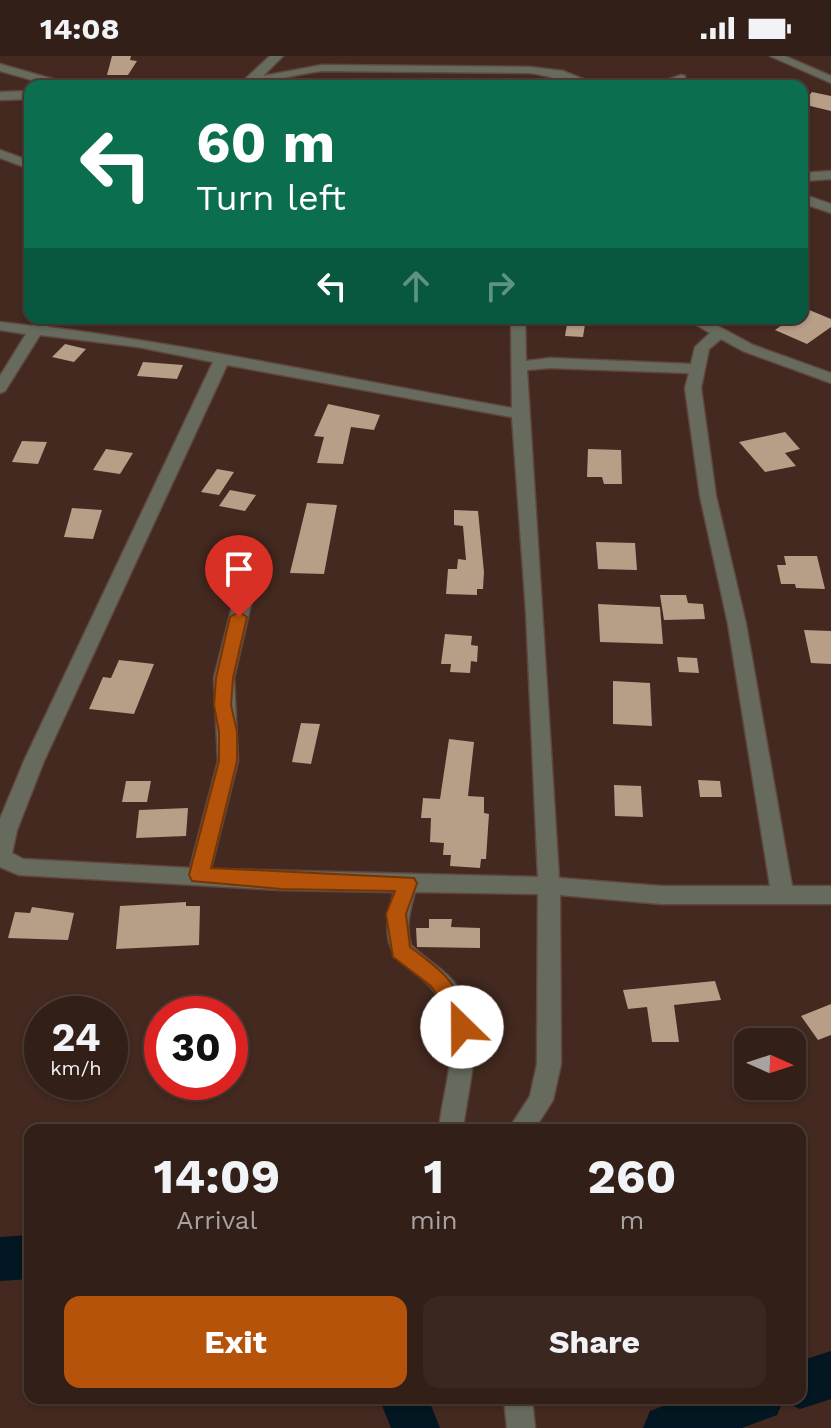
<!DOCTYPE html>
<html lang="en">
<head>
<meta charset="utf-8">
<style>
	:root { --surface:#321f17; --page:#3a2720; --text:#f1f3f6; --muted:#a8a2a1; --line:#4d3d36; --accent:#b45309 }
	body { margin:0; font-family:"Work Sans",sans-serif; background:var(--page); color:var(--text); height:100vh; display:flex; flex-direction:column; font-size:30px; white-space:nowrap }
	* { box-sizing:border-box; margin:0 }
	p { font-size:26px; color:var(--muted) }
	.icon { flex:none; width:44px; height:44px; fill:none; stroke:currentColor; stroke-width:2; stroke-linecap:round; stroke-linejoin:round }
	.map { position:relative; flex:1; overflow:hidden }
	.panel { position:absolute; left:24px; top:1068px; width:782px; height:280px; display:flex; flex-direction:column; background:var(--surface); border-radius:16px; box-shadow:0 2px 6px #0004,0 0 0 2px var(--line) }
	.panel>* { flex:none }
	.top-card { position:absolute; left:24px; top:24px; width:784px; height:244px; border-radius:16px; box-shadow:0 2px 6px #0004,0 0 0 2px var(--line); background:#0b6e4f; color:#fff; overflow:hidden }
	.needle { width:52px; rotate:93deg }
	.fabs { position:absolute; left:734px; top:972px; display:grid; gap:16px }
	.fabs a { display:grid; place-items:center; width:72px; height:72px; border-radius:16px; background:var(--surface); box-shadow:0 2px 6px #0004,0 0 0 2px var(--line); font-size:40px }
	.speed { position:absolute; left:24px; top:940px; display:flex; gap:16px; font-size:40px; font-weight:700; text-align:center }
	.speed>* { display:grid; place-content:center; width:104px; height:104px; border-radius:50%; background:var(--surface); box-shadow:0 2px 6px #0004,0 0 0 2px var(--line); line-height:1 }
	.speed small { font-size:20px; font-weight:400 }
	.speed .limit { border:12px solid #d22; background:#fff; color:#111 }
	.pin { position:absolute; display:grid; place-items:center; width:68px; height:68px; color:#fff; margin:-82px -34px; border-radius:50% 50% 50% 0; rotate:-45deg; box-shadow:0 0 8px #0007 }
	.pin .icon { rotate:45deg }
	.me { position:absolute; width:88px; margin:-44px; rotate:337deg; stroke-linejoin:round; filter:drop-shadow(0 0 6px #0008) }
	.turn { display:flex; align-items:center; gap:28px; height:168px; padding:0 40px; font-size:36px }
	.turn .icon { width:104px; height:104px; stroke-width:2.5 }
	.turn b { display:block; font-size:56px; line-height:68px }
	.lanes { display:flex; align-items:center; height:76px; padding:0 40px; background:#0003; justify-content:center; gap:40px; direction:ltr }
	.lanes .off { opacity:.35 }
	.eta { display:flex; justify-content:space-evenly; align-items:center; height:136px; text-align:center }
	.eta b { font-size:48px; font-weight:700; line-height:56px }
	.cta { display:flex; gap:16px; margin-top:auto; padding:16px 40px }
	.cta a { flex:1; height:92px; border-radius:16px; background:var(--accent); color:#fff; font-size:32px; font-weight:700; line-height:92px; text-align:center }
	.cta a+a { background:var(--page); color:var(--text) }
	.status { display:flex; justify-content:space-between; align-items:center; height:56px; padding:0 40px; background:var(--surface); direction:ltr }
	.status svg { height:22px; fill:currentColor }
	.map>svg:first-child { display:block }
</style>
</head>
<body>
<div class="status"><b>14:08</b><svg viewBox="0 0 49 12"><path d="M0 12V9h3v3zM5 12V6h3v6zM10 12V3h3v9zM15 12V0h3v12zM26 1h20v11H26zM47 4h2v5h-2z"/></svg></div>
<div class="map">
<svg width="831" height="1372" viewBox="0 0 831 1372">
	<rect width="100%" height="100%" fill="#43291f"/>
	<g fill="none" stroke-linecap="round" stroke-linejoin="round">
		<path fill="#021721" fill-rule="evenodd" d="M30,1179V1223L0,1225V1181Z
			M831,1295V1343L800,1353L783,1345L777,1359L742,1372H643L650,1355L684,1342H800V1305Z
			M379,1342H428L440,1372H391Z"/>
	</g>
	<path fill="#b69e87" d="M112,0H131L130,4L137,5L128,19H107Z
		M812,36L831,40V55L802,48Z
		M802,251L831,263V271L807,288L775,274L792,262H802Z
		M568,262H586L583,281L565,280Z
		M65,288L86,293L74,306L52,301Z
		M143,306L183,309L177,323L137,320Z
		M328,348L380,359L374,374L351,371L343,408L317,407L324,381L314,380Z
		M785,376L800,393L785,397L796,410L765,416L739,386Z
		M22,385L47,386L38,408L12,406Z
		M106,393L133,397L120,418L93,414Z
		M588,393L621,394L622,428H604L602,421H587Z
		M217,413L234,416L219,439L201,436Z
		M230,434L256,439L245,455L219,450Z
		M307,447L337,449L324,518L290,517Z
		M72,452L102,454L93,483L64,481Z
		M454,454L478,455L484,516L483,533H477V539L446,538L448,513H457L458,503L466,504L463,470L454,469Z
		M596,486L635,487L637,514L598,513Z
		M784,500H817L825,533L796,532L795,528H781L777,509H786Z
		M660,539H686L688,547L703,548L705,563L664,564Z
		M598,548L660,551L663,588L600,586Z
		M804,574L831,575V608L811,607Z
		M445,578L472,580L471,589L478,590L477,606L471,605L470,617L450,616L451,608H441Z
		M677,601L697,602L699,617L679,616Z
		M119,604L154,608L134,658L89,653L103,621L111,622Z
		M613,625L650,627L652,670L613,668Z
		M301,667L320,668L311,708L292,706Z
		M449,683L474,686L468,740L484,741V757L489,758L486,803H481L480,812L450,810L451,799H443L444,787L430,786L431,762H421L423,742L440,743Z
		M698,724L720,725L722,741H700Z
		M126,725H151L147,746H122Z
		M614,729L641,730L643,761L615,760Z
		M188,752L186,780L136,782L139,754Z
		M186,846V850H200L199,889L116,893L120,850Z
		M32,851L74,857L68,884L8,882L15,856L30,857Z
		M429,863H452L451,871L480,872V892L417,891L416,872H429Z
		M715,925L721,944L674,949L679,986H652L647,951L628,953L623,934Z
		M831,948V979L818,984L801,960Z"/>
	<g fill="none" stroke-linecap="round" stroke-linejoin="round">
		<g stroke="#60473e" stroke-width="3">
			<path id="street" d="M270,0H283L263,20L322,9L530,11L563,15L600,30C576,30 554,20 530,17L322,15C289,19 258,30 224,30L244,24Z
				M770,0H785L831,20V27Z
				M0,8L70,28L72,30H53L0,15Z
				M681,19L685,20V24L668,30H650Z
				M30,35V43L0,44V36Z
				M0,94L30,105V113L0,102Z
				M831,115V123L802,125V117Z
				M802,138L831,148V157L802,147Z
				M41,262H57L48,271C204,291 357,325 512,352L511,262H525L526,305L550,302L691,308L695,291L710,277L685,262H703L753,289L831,317V327L743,295L721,283L709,293L701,332L716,440L746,568L792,830H831V848H661L560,839L561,1008L553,1044L534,1074H508L530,1040L537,1008L538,838L415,836C410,854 405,871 411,889C426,904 445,913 457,930C488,975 468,1025 463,1074H439C442,1037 459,996 447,959C427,899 368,923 394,836L281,834L19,819L0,811V763L24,705L213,306L138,291L40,279L5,335L0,337V320L26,278L0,274V266L32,270ZM227,309L512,361L526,556L538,821L211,813L238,705L234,622L255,531L246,525L237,531L214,622L218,705L190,812L23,803L12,797L17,774L44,705ZM550,312L689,317L685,332L700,440L728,568L770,830H661L559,822L527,314Z
				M504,1342H532L535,1372H507Z"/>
		</g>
		<use href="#street" fill="#676b5e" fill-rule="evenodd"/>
	</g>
	<path fill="#b45309" stroke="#753606" stroke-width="2" d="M239,556L247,561L233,622L231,649L237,676V705L211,812L414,822L417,827L406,858L410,891C447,918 457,927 472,971L469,978L462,981L454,978L443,947L431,930L393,901L386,858L395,835L281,833L192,825L189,819L219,705V676L214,649L216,622L230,561Z"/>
</svg>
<div class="fabs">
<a><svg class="needle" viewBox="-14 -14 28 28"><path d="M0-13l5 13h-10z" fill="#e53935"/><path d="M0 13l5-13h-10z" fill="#a8a2a1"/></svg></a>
</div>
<div class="speed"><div>24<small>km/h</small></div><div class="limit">30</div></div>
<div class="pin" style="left:239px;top:561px;background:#d93025"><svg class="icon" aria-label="arrive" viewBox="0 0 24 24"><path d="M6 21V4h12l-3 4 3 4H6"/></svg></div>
<svg class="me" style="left:462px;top:971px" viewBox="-20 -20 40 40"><circle r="19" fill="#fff"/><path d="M0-13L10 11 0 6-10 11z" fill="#b45309"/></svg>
<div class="top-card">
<div class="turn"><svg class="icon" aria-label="left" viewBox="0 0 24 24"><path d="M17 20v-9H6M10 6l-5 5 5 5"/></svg><div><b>60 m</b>Turn left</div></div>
<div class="lanes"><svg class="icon" aria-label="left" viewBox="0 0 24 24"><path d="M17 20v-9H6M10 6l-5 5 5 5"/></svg><svg class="icon off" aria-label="ahead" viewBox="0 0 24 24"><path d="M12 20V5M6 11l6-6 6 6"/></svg><svg class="icon off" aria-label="right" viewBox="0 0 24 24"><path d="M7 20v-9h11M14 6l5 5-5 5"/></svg></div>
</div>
<section class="panel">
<div class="eta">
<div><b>14:09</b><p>Arrival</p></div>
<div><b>1</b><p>min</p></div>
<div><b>260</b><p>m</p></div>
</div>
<div class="cta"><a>Exit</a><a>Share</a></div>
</section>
</div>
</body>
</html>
